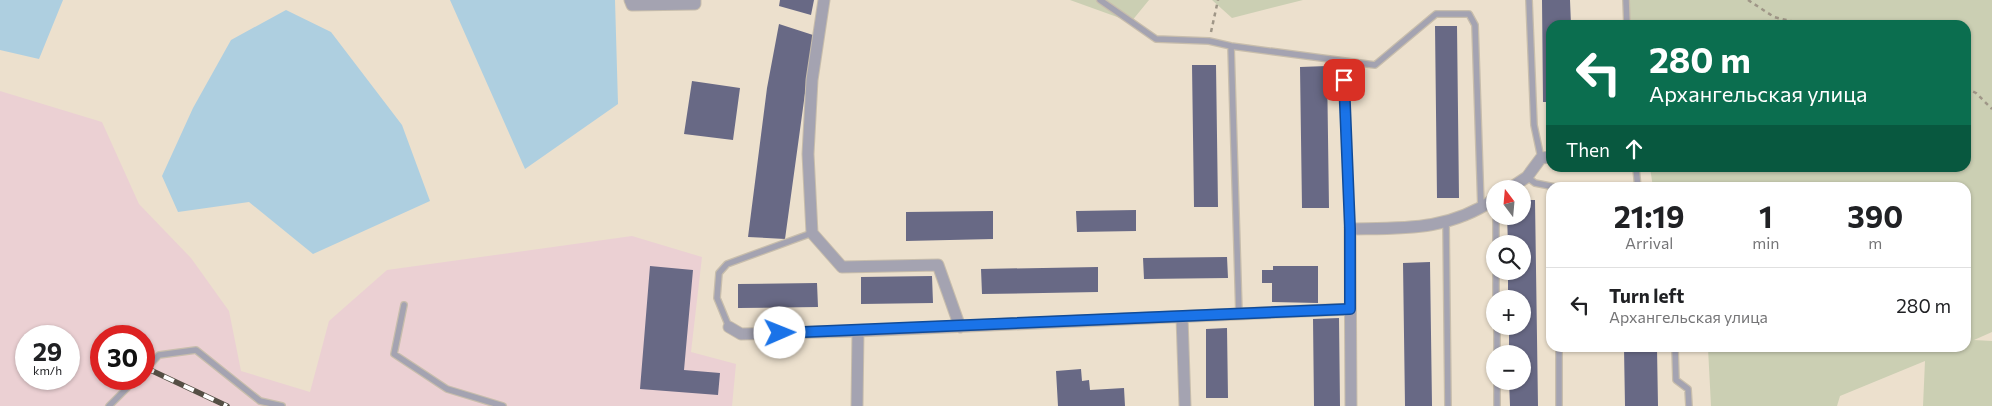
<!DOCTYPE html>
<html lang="en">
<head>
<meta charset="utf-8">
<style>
	:root { --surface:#fff; --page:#f2f2f2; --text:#202124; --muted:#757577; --line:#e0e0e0 }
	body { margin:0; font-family:Commissioner,sans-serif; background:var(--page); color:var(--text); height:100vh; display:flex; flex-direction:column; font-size:19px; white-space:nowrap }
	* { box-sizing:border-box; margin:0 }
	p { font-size:16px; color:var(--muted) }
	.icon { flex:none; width:28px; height:28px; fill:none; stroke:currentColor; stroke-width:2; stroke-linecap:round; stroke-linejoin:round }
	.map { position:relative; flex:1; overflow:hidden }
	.panel { position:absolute; left:1546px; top:182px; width:425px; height:170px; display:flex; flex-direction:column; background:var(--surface); border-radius:15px; box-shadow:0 1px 4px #0004 }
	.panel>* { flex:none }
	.hud { position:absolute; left:1546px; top:20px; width:425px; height:152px; border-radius:15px; box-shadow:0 1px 4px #0004; background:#0b6e4f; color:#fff; overflow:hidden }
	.needle { width:32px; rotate:344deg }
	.controls { position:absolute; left:1486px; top:180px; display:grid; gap:10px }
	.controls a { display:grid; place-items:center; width:45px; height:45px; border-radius:50%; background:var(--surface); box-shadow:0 1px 4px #0004; font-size:25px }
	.speed { position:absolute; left:15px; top:325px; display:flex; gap:10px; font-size:25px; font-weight:700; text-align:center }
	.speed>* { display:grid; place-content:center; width:65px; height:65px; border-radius:50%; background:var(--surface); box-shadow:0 1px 4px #0004; line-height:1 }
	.speed small { font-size:12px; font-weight:400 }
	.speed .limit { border:8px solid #d22; background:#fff; color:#111 }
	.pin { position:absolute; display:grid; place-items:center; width:42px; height:42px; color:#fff; margin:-21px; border-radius:10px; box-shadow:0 2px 8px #0006 }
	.me { position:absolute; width:55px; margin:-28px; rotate:89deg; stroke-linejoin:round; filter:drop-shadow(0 0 4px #0008) }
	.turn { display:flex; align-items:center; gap:18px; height:105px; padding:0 20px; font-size:22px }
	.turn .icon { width:65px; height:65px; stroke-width:2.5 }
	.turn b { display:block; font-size:35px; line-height:42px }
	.then { display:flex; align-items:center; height:48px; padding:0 20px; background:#0003; gap:10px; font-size:19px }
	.eta { display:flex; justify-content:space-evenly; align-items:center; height:85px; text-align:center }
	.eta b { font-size:30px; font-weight:700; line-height:35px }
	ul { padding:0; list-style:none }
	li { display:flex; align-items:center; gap:15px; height:75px; padding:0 20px; border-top:1px solid var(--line) }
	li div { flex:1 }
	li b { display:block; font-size:19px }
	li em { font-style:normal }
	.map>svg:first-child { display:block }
</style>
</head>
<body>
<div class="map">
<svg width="1992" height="406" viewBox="0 0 1992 406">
	<rect width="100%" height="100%" fill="#ece0cd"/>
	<path fill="#ebd0d3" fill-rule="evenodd" d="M0,91L102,122L139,204L191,258L229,311L241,371L310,392L329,321L387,270L632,236L702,257L691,352L736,364L732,406H0ZM26,336H69V379H26ZM101,336H144V379H101Z"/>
	<path fill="#cbcfb3" d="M1070,0H1149L1131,22Z
		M1212,0H1303L1232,18Z
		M1628,0H1992V332L1974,340L1992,341V406H1923L1925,361L1840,396L1837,406H1711L1708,348H1966V188L1653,187L1650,168H1966V25H1631Z"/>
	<path fill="#aecfe0" d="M0,0H63L39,59L0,50Z
		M450,0H615L618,104L525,169Z
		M286,10L331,32L402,125L430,201L313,254L249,202L178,212L162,176L193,108L231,40Z"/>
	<path fill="#686985" d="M780,0H814L811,15L779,6Z
		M1542,0H1570L1571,25H1551V102H1543Z
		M779,24L813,35L785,239L748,237L767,88Z
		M1435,26H1457L1459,198H1437Z
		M1192,65H1216L1218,207H1194Z
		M1327,66L1329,208H1302L1300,67Z
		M692,81L740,88L733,140L684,134Z
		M1522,200H1535L1538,406H1510L1509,381H1522V354H1509V326H1522V299H1508V271H1522V244H1508L1507,216H1522Z
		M1136,210V231L1077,232L1076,211Z
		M993,211V239L906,241V212Z
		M1227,257L1228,278L1144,279L1143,258Z
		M1430,262L1432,406H1405L1403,263Z
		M650,266L693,270L684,370L720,373L718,395L640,389Z
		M1273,266H1318V303L1272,302V283H1262V270H1273Z
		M1098,267V292L982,294L981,269Z
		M932,276L933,303L861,304V277Z
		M817,283L818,307L738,308V284Z
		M1339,318L1340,406H1314L1313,319Z
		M1227,328L1228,398H1206V329Z
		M1624,348H1657L1658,406H1625Z
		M1081,369L1082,381L1089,380L1090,390L1124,388L1125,406H1058L1056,371Z"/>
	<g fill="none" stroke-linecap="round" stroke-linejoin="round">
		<g stroke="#c7bdac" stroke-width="8">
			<path id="service" d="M1100,0L1156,39L1209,41L1231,46L1375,65L1436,14H1469L1475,25L1481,208
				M1529,0L1534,125L1541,158
				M1626,0L1627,25
				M1231,46L1239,314
				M1344,61L1350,229
				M1636,168L1638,188
				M1527,177L1535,183L1560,188
				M1496,216V244
				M1446,222L1448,406
				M1496,271V299
				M404,305L394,354L447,389L503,406
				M1497,326V354
				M729,327L717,298L719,273L727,264L812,233
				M1675,348L1676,380L1688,389L1689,406
				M144,371L159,355L196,350L260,401L282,406
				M1497,381V406
				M109,406L136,379
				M1559,406V348"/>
		</g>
		<g stroke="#c7bdac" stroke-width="13">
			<path id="minor" d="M630,0L632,5L695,4V0
				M824,0L812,80L808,154L812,233L842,267L938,265L960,327
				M1509,189L1527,177L1541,158L1551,157
				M1182,317L1185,406
				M729,327L741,334L858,331L1350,309
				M857,406L858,331
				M1351,406L1350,229C1405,228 1447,231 1495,199"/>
		</g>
		<path stroke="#9f9687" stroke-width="2.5" stroke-dasharray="4 4" stroke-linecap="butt" d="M1748,0L1774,17L1807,25
			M1211,32L1218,0
			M1966,88L1976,93L1992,109"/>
		<use href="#service" stroke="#a4a3b1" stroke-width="5.5"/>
		<use href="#minor" stroke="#a4a3b1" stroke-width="11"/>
		<g stroke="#554f45" stroke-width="5.5">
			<path id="rail" d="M144,367L227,406"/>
		</g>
		<use href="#rail" stroke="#fff" stroke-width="4" stroke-dasharray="11" stroke-linecap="butt"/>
	</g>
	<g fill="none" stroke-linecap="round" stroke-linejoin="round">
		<g stroke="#114b97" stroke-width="12">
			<path id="route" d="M780,333L1350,309V229L1344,80"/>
		</g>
		<use href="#route" stroke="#1a73e8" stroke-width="9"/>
	</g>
</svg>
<div class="controls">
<a><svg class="needle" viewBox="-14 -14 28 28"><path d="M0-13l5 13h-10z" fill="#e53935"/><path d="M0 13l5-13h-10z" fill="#757577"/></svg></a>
<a><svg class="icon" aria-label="search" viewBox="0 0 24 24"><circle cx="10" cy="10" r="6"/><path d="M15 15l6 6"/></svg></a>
<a>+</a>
<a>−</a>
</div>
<div class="speed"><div>29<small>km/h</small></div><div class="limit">30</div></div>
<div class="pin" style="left:1344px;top:80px;background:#d93025"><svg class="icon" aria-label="arrive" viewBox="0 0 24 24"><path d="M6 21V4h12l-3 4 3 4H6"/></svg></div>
<svg class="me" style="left:780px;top:333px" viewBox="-20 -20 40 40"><circle r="19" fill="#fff"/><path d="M0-13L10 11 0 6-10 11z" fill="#1a73e8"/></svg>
<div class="hud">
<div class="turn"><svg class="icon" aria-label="left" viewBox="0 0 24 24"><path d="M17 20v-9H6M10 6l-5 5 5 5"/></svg><div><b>280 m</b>Архангельская улица</div></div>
<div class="then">Then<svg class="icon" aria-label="ahead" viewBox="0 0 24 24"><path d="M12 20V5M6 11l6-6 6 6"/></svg></div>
</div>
<section class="panel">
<div class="eta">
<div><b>21:19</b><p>Arrival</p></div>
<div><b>1</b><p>min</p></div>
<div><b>390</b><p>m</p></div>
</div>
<ul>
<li><svg class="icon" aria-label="left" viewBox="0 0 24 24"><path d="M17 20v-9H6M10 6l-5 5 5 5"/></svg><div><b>Turn left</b><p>Архангельская улица</p></div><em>280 m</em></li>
</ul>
</section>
</div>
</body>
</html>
